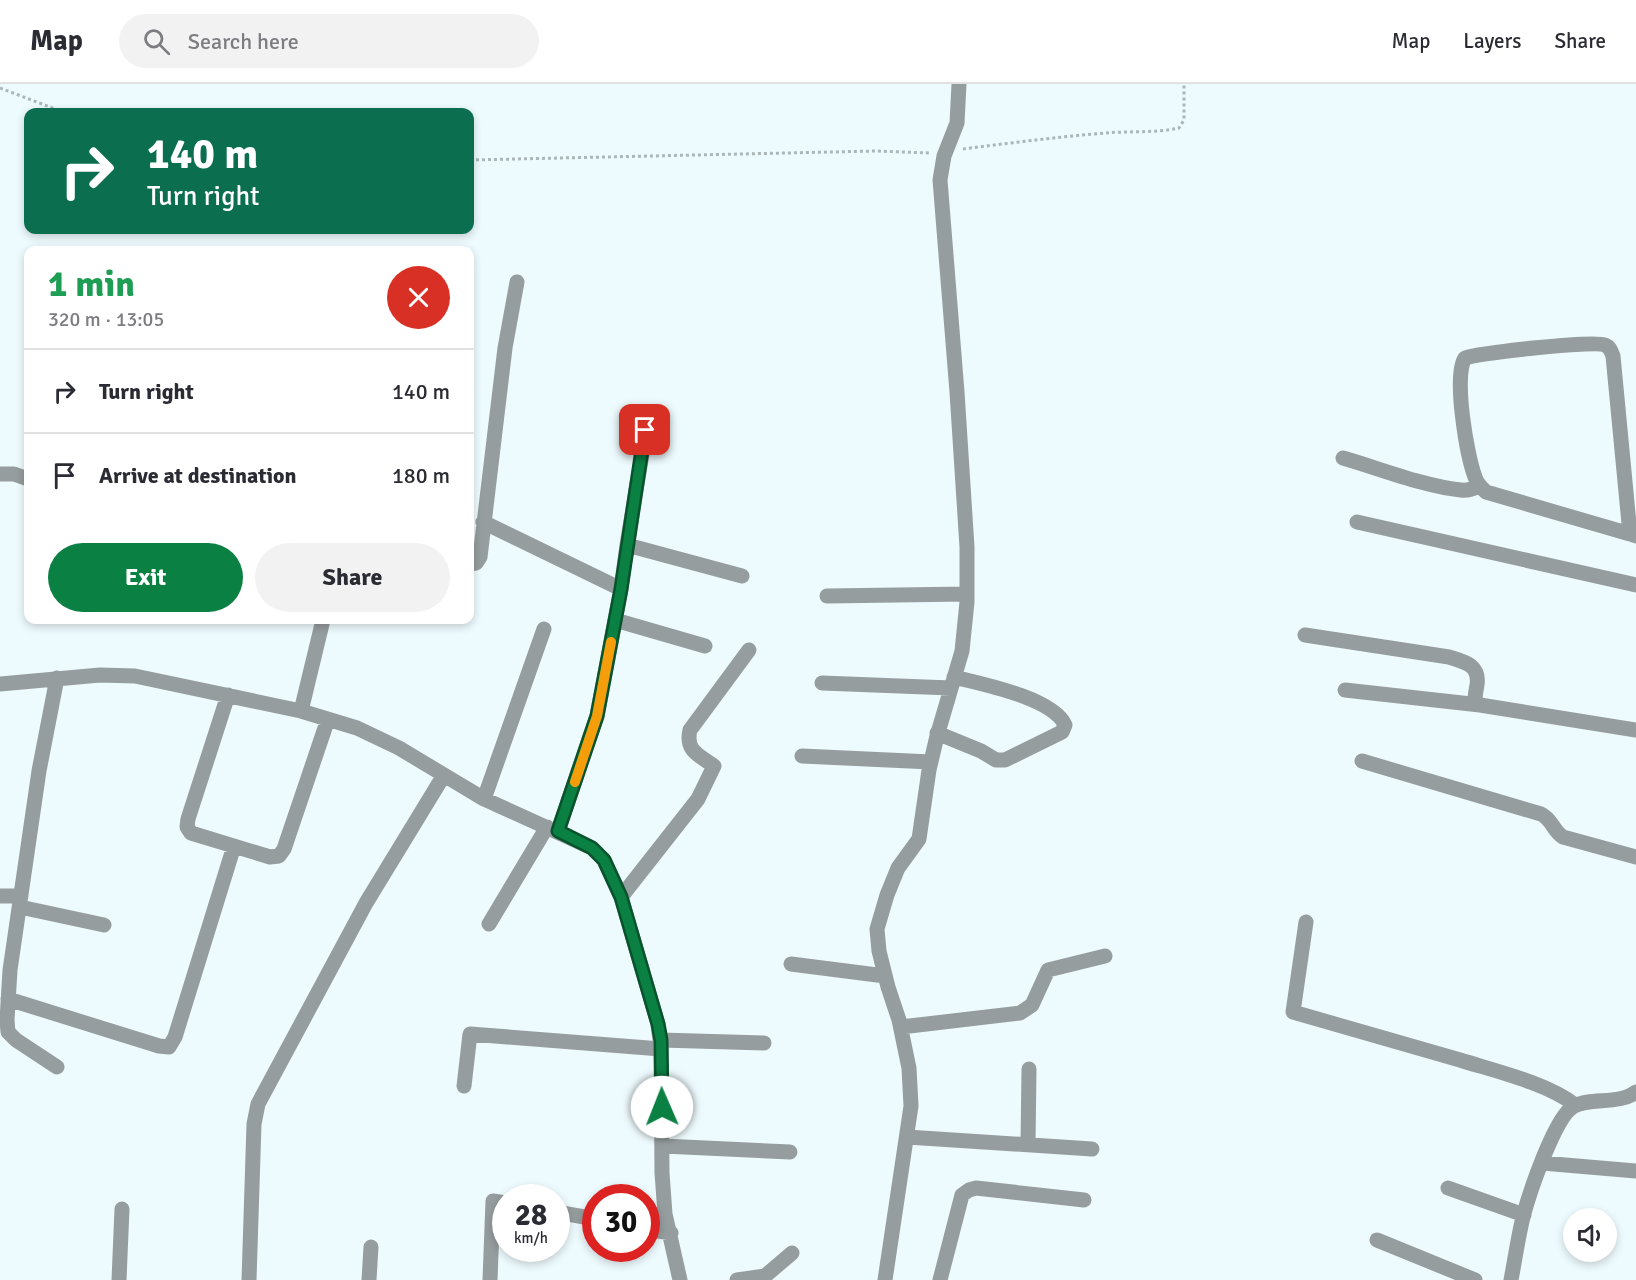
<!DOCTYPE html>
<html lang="en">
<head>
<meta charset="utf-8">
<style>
	:root { --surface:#fff; --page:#f2f2f3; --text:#2b2b33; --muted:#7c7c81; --line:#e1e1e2; --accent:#0b8043 }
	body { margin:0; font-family:Signika,sans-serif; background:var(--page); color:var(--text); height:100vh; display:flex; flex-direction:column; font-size:22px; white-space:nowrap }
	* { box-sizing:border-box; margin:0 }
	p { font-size:20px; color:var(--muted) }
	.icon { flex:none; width:33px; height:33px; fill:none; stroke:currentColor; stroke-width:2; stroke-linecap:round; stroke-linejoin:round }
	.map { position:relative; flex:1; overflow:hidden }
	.sheet { position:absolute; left:24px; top:162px; width:450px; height:378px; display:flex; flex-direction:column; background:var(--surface); border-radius:12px; box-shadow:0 3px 9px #0003 }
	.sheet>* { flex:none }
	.top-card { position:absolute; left:24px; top:24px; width:450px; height:126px; border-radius:12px; box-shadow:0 3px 9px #0003; background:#0b6e4f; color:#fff; overflow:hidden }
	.fabs { position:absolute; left:1563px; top:1124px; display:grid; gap:12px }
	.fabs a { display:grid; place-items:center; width:54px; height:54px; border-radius:50%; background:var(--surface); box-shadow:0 3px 9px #0003; font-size:30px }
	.speed { position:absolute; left:492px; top:1100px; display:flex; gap:12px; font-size:30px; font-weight:700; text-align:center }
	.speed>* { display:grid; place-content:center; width:78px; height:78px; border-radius:50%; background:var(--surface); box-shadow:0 3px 9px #0003; line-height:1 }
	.speed small { font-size:15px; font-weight:400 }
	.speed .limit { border:9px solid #d22; background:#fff; color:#111 }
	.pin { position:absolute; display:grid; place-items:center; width:51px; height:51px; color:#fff; margin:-26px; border-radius:12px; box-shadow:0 3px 9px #0006 }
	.me { position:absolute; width:66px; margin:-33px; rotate:359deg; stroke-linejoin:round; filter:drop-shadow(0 0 4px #0008) }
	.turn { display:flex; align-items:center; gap:21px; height:126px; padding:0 24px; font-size:27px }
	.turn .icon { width:78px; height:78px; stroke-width:2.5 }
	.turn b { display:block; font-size:42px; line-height:51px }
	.round { display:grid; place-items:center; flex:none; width:63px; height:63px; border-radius:32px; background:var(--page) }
	.head { display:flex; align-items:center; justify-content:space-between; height:102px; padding:0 24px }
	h1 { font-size:36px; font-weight:700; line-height:45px; color:#1e9e55 }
	.button { display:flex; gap:12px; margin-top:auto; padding:12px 24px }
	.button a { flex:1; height:69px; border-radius:36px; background:var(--accent); color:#fff; font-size:24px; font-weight:700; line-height:69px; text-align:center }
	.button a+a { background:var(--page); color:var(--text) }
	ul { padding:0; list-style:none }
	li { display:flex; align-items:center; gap:18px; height:84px; padding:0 24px; border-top:2px solid var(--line) }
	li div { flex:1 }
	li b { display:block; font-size:22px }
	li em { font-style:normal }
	header { display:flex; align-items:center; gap:36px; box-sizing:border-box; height:84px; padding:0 30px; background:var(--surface); border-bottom:2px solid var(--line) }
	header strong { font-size:28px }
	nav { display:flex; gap:33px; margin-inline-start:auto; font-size:21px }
	.search { width:420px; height:54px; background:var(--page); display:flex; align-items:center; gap:15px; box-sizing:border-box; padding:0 21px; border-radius:33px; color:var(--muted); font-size:22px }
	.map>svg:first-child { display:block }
</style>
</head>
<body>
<header>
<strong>Map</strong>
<div class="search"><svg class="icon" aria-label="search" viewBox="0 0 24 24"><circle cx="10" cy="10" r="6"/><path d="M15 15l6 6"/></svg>Search here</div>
<nav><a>Map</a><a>Layers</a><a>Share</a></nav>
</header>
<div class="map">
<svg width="1636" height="1196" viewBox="0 0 1636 1196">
	<rect width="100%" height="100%" fill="#eefbfe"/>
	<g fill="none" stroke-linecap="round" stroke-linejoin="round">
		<path stroke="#abb6b8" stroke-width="3" stroke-dasharray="3 3" stroke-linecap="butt" d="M0,4L63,28
			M963,65C1010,59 1057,53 1105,49C1128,47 1157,49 1179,44L1184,36V0
			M470,76L876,67L930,69"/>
		<path stroke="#969d9f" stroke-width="15" d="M1343,374C1378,384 1426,403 1461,406C1468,407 1473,405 1479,402
			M0,390H14L28,395
			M483,438L621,505
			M1357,438L1636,501
			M1630,450L1613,272C1611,267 1610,263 1605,261C1594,256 1480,269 1465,274C1453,292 1467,372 1475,393C1477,400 1481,403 1486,408L1630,450L1636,452
			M627,461L742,492
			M470,480L476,479L480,473L505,264L517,198
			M827,512L967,510
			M615,536L705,562
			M1305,551L1449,573C1465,578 1480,581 1477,601C1476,607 1475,611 1475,616L1480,621L1636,646
			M57,594L39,687L10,886L7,936L8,948L16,956L57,983
			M822,599L951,604
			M0,600L100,591L135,592L301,627L357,644L399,664L484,715L592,764L604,776L621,813L658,940L661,965L662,1089L665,1130L680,1196
			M1345,606L1480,621
			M228,611L188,735L187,743L191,749L270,773L279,772L284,765L328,635
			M301,627L323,536
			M937,649L981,667L996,676H1005L1062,648L1065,641C1053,614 982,600 954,593
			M802,672L931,678
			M1362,677L1541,730C1552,735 1553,747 1563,753L1636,773
			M484,715L544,545
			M558,747L597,632L621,505L627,461L646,346
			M0,812H21
			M621,813L698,715L714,682C699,671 685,667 690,646L749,566
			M20,823L104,841
			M1306,838L1293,928C1349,944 1405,960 1460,976C1495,987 1547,999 1575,1021
			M489,840L547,743
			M791,880L885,892
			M8,915L159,962L169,963L175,953L234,762
			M901,943L1020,929L1032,921L1048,886L1105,872
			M661,956L764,959
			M464,1002L470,950L661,965
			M907,1053L1092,1065
			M1028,1061L1029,985
			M663,1062L790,1068
			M1542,1079L1636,1087
			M1448,1104L1524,1131
			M556,1128L596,1135
			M646,1145L671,1149
			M1377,1156L1475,1196
			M119,1196L122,1125
			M249,1196L254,1040L258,1020L366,819L444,691
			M369,1196L371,1163
			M490,1196L493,1117L506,1119
			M737,1196L765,1192L792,1169
			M885,1196L911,1022L909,984L899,936L888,903L879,867L877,845L887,811L898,784L919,755L929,686L937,652L962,567L967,518V463L957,308L940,96L944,72L957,39L959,0
			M940,1196L962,1111L969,1106L976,1104L1084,1116
			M1511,1196C1515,1175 1518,1154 1523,1133C1529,1110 1555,1032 1574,1022C1591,1013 1619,1021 1636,1008"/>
	</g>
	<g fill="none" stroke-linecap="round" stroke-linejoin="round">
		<g stroke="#07532c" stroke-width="15">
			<path id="route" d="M645,346L621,505L597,632L558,747L592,764L604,776L621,813L658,940L661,956L662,1023"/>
		</g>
		<use href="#route" stroke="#0b8043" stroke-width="10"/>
		<path stroke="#f59e0b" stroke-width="10" d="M575,698L597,632L611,558"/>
	</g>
</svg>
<div class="fabs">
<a><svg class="icon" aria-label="sound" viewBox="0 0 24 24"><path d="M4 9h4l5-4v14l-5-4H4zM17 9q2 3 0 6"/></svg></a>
</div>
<div class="speed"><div>28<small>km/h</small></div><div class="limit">30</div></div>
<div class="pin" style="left:645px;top:346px;background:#d93025"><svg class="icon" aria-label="arrive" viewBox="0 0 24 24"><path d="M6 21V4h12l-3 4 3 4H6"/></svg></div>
<svg class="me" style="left:662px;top:1023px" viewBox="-20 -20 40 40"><circle r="19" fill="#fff"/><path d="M0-13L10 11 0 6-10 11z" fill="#0b8043"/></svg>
<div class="top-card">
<div class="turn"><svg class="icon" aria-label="right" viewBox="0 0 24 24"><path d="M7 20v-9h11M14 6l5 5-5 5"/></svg><div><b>140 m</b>Turn right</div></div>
</div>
<section class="sheet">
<div class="head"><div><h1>1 min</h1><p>320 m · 13:05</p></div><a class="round" style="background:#d93025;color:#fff"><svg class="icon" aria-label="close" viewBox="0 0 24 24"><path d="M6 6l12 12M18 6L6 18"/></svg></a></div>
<ul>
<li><svg class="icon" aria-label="right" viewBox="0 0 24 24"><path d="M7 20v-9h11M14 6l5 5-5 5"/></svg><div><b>Turn right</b></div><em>140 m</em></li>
<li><svg class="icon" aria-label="arrive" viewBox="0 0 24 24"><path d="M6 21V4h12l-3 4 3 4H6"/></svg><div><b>Arrive at destination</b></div><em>180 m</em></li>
</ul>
<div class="button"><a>Exit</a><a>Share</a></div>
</section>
</div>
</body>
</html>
